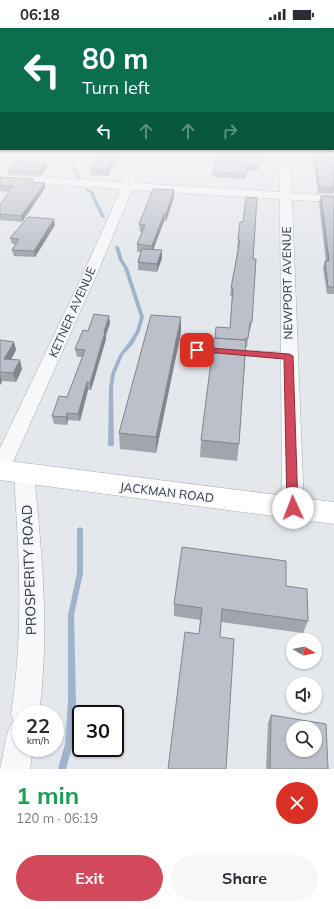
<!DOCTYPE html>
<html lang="en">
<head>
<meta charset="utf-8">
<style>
	:root { --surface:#fff; --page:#f7f7f7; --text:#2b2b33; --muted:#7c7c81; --accent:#d1495b }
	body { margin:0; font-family:Mulish,sans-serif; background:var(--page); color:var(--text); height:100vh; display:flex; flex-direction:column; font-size:15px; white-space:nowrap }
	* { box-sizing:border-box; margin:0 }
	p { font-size:13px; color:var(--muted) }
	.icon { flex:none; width:22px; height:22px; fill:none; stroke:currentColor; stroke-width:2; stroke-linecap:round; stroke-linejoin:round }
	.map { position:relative; height:741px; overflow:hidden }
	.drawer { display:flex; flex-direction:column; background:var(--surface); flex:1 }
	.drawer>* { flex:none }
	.banner { position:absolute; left:0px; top:0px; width:334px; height:122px; box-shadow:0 1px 3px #0004; background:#0b6e4f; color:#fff; overflow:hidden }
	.needle { width:26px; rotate:99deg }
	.buttons { position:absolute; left:286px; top:605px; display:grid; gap:8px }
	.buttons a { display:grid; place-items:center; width:36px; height:36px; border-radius:50%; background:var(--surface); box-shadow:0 1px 3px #0004; font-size:20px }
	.speed { position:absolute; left:12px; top:677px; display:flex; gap:8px; font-size:20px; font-weight:700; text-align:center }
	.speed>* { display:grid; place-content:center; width:52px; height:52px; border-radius:50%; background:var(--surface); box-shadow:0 1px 3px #0004; line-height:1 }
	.speed small { font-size:10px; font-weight:400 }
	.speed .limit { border:2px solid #111; border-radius:6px; background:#fff; color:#111 }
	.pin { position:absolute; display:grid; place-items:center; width:34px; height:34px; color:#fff; margin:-17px; border-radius:8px; box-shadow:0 2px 6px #0006 }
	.me { position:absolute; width:44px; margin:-22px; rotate:358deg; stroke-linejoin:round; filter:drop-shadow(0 0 3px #0008) }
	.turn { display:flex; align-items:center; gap:14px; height:84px; padding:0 16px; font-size:18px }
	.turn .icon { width:52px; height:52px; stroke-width:2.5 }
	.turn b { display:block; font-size:28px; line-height:34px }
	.lanes { display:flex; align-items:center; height:38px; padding:0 16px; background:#0003; justify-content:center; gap:20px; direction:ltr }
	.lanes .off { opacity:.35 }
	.round { display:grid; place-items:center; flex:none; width:42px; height:42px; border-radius:21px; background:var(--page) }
	.summary { display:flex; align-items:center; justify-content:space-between; height:68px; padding:0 16px }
	h1 { font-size:24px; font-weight:700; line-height:30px; color:#1e9e55 }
	.primary-button { display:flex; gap:8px; margin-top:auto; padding:8px 16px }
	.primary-button a { flex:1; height:46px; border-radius:24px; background:var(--accent); color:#fff; font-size:16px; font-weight:700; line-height:46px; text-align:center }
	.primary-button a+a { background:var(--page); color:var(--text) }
	.status { display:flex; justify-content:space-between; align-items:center; height:28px; padding:0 20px; background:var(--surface); direction:ltr }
	.status svg { height:11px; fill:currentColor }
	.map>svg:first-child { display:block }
</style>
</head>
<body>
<div class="status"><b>06:18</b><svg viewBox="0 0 49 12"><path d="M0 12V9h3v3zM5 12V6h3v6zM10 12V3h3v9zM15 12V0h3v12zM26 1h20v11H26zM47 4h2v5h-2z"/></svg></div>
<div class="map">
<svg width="334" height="741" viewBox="0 0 334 741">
	<rect width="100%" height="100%" fill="#e4e7ec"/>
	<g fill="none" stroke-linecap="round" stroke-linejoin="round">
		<path fill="#9fb4cc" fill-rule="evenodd" d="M69,127H71L76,145L82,150V152H80L74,145Z
			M85,160H87L93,164L105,189L104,190L101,189L90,165L85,162Z
			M116,218L119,219L123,232L128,240L144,289L140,303L133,316L123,327L115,346L113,360L114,417L113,418H109L108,417L109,360L111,346L119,327L129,314L136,303L140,289L124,240L119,232L115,219Z
			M80,499L82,500L83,502V545L74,587L76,674L73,716L66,741H58L65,716L68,674V587L77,545V502L78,500Z"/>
		<g stroke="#a9aeb7" stroke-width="1">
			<path id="service" d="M197,319L289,325L293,328L289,331L194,324L193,322L194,320Z"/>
		</g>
		<g stroke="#a9aeb7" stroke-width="1">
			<path id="minor" d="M136,127H146L134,155L280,164V127H290L292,165L334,168V174L292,172L304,480L301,486L293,489L285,486L282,480L280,171L132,162L97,246L10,441L7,447L0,449V420L83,246L121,161L0,153V147L124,154Z
				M24,438L31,440L34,446C42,527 50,605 39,686H21V720H33L30,741H0L7,706L11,696L14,694L11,686C24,606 19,527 14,446L17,440Z"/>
		</g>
		<g stroke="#a9aeb7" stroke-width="1">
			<path id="secondary" d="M0,432L334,474V496L0,452Z"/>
		</g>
		<use href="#service" fill="#f7f8fa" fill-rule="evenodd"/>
		<use href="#minor" fill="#f7f8fa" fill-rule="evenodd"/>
		<use href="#secondary" fill="#fff" fill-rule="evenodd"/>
	</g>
	<path fill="#a1a5ae" d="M120,127L115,137H113L107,148L92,147L91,141L96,133L95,130Z
		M263,127L262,136H259L258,143H247L246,151L212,149L213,144Z
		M313,127H334V163L333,166L318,165Z
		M46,136L47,139L40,148L9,146L8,142Z
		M0,149L33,151V154L45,155V160L22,194L0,192V177L9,164L0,163Z
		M321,168L334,169V266H327L323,240L325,233H326L319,175Z
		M174,169L166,193H164L153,222H162V230L157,244L138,242V234L141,224H137V216L142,204H140L139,196Z
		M240,194L253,231L252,294L250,303H249L247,319H246L239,416L237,433L200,429L201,412L230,300L232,268H230L231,260L238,220H237Z
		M55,197L35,229L14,228L12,222L16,216H12L10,210Z
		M181,289V304L156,425L120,421L119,405Z
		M110,295L106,307V311L91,362H88L80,393L68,392L67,397L54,396L52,388L67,369L83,329H77L75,321L88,303Z
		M0,312L14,314L16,322L11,332L22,341L16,354L2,353L0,357Z
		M286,558L308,593L303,605L221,594L220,609L199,606L200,592L174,588V576Z
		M271,687L328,741H266L268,695Z"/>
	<path fill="#83868d" d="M117,127H120L115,137V131Z
		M113,131V137L107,148L106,142Z
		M46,136L47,139L40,148V144Z
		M45,155V160L22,194L21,188Z
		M174,162V169L166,193V186Z
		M164,186V193L152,225V218Z
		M54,191L55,197L35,229L34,223Z
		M162,222V230L157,244V236Z
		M109,288L110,295L106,307V311L91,362L90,355L104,304Z
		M181,289V304L156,425V409Z
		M14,314L16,322L7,339L4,331Z
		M20,332L22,341L16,354L13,345Z
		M0,345L2,353L1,357L0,355Z
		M87,354L88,362L80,393L78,386Z
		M67,385L68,392L67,397L66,389Z"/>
	<path fill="#bbc0ca" stroke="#83868d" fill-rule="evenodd" d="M97,127H117L115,131H113L106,142L91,141L97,130H95Z
		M216,127H263L262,131H260L259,138L248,137L247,146L213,144Z
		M315,127H334V152H333L334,160L319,159Z
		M16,133L46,136L40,144L8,142Z
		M0,149L33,151L31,154L45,155L21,188L0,186V177L13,158L0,157Z
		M153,161L174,162L166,186H164L152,218L137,216L145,197L139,196Z
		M321,168L334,169V259H328L325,233H329Z
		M246,169L257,170L253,231H256L252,294H250L248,310H246L245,312L215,310L216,299L230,300L233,260H231L240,212H238L240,194H243Z
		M28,189L54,191L34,223L12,222L19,211L10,210Z
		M142,221L162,222L157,236L138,234Z
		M94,286L109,288L104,304H105L90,355L87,354L78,386L67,385L66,389L52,388L59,368L67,369L85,322L75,321L83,302L88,303Z
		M151,287L181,289L156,409L119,405Z
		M214,310L246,312L239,416L201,412Z
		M0,312L14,314L4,331L20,332L13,345L0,344Z
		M182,519L286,533V558L307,561L308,593L222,581L220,609L234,611L226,741H168L185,604L199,606L202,580L174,576Z
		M271,687L326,696L328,741H270ZM293,700H315V722H293Z"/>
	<linearGradient id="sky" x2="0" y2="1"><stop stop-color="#8bb4dd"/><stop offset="0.55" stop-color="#f3f4f6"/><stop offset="1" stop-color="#f3f4f6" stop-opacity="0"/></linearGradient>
	<rect width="334" height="230" fill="url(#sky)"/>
	<path fill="#d1495b" stroke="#882f3b" d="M197,319L289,326L293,328L298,480L297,483H289L287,480L284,331L194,323V320Z"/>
	<g text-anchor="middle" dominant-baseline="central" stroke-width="3" stroke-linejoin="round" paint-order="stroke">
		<g font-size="12" fill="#2b3445" stroke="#f4f6f9">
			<text transform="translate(287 255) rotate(-91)">NEWPORT AVENUE</text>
			<text transform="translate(72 284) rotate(-66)">KETNER AVENUE</text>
			<text transform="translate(167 464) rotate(7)">JACKMAN ROAD</text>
		</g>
		<g font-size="14" fill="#2b3445" stroke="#f4f6f9">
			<text transform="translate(29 542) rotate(-92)">PROSPERITY ROAD</text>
		</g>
	</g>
</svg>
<div class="buttons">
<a><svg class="needle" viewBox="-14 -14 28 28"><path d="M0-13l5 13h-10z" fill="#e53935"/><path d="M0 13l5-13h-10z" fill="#7c7c81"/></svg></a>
<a><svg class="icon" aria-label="sound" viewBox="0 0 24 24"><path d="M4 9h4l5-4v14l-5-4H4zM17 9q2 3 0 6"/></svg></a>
<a><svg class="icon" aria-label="search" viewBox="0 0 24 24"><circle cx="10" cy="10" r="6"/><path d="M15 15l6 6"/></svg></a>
</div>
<div class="speed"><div>22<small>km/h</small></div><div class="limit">30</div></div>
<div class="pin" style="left:197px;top:322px;background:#d93025"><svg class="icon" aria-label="arrive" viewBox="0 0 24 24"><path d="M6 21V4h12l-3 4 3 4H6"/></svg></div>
<svg class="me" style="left:293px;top:480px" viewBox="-20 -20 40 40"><circle r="19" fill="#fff"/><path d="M0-13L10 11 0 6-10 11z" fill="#d1495b"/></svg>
<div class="banner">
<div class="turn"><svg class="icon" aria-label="left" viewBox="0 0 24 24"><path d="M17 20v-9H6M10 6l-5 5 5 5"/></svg><div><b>80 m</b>Turn left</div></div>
<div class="lanes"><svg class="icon" aria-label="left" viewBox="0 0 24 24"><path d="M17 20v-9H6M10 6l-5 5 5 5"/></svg><svg class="icon off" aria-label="ahead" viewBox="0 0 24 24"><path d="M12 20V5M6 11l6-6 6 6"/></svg><svg class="icon off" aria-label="ahead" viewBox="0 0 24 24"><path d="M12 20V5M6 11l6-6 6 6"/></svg><svg class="icon off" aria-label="right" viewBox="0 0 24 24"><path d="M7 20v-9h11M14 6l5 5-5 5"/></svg></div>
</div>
</div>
<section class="drawer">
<div class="summary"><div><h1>1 min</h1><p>120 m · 06:19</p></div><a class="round" style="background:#d93025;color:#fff"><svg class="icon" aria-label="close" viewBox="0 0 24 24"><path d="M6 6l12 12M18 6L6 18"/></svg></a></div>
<div class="primary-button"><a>Exit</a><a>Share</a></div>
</section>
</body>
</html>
